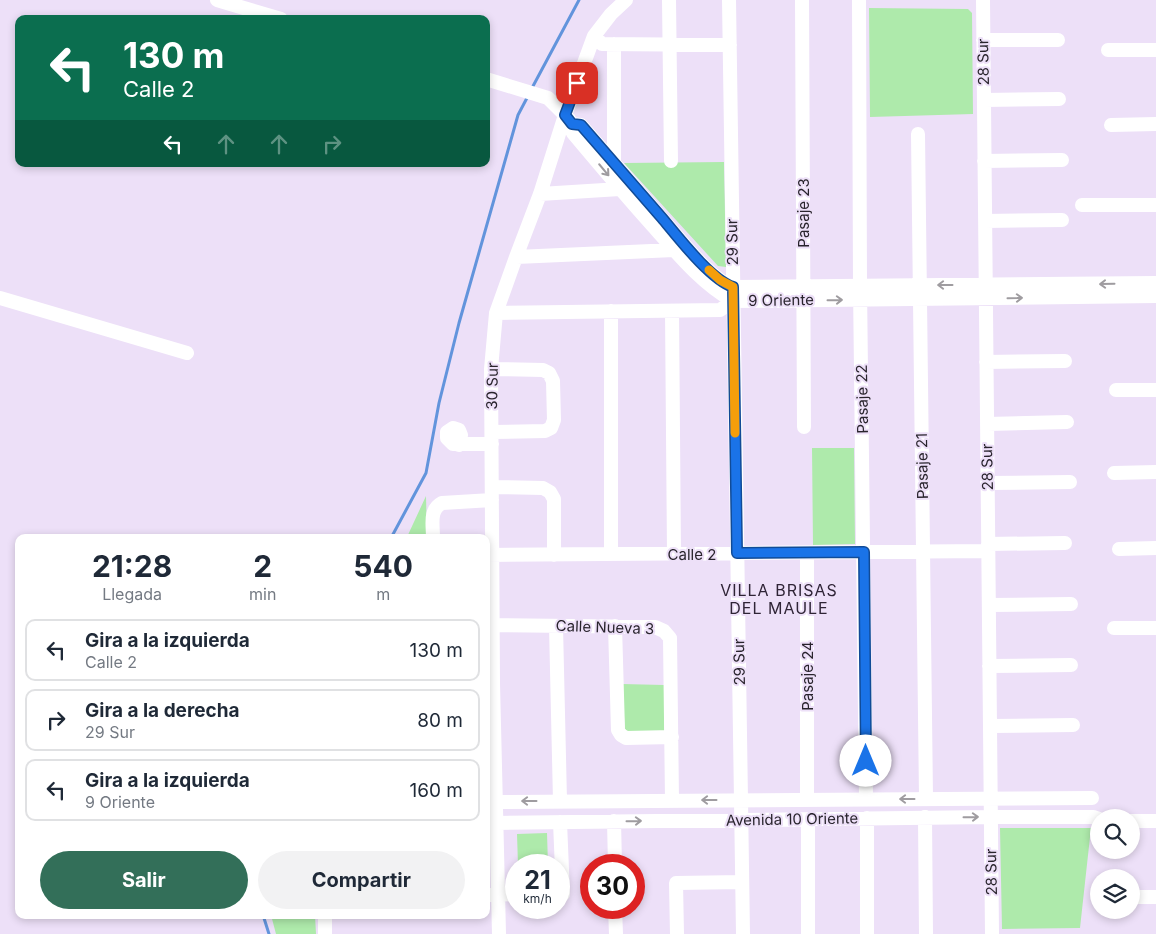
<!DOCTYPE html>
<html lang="es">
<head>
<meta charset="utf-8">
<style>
	:root { --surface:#fff; --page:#f2f2f3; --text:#1f2937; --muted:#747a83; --line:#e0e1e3; --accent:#336f59 }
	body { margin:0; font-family:Inter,sans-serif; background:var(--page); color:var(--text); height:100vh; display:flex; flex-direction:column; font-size:19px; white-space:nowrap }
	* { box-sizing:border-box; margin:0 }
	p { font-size:16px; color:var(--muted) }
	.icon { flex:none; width:28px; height:28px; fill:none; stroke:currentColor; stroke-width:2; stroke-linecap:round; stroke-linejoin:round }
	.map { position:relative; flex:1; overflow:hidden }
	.sheet { position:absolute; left:15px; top:534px; width:475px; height:385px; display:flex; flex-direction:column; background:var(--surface); border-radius:10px; box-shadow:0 2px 8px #0003 }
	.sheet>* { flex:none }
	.guide { position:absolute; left:15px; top:15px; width:475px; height:152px; border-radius:10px; box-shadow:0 2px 8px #0003; background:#0b6e4f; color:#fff; overflow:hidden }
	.tools { position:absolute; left:1090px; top:809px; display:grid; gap:10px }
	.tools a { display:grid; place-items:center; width:50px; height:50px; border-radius:50%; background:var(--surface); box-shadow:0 2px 8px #0003; font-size:25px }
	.speed { position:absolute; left:505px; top:854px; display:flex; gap:10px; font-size:25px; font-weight:700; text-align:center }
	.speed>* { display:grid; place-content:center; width:65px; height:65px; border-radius:50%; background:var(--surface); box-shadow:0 2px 8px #0003; line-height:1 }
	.speed small { font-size:12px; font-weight:400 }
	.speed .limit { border:8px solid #d22; background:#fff; color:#111 }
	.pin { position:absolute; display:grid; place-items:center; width:42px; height:42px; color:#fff; margin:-21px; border-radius:10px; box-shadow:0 2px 8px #0006 }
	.me { position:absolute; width:55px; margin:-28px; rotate:0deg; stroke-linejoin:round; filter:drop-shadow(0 0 4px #0008) }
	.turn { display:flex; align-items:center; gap:18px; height:105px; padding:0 25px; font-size:22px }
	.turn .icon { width:65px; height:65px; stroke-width:2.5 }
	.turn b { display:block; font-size:35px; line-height:42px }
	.lanes { display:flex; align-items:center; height:48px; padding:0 25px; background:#0003; justify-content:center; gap:25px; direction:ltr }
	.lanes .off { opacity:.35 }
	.eta { display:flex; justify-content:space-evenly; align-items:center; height:85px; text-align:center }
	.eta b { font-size:30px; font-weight:700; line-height:35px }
	.cta { display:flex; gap:10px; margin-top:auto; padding:10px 25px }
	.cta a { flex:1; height:58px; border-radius:30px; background:var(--accent); color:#fff; font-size:20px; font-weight:700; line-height:58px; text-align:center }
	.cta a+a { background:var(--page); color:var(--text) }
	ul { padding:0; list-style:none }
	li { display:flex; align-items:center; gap:15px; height:62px; margin:0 10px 8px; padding:0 15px; border:2px solid var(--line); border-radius:10px }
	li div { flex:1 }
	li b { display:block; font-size:19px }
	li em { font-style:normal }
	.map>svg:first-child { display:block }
</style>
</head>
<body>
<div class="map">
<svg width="1156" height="934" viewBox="0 0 1156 934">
	<rect width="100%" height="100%" fill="#ede0f8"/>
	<path fill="#aeeaab" d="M869,8L968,9L972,13L973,114L870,117Z
		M724,162L726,267L718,266L624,163Z
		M812,448H854L855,544L813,545Z
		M426,496L427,537H407Z
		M622,684L664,685V733L625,732Z
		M1000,828H1091L1080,928L1002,929Z
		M547,833L548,865H518L517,834Z
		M271,915H315L316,934H276Z"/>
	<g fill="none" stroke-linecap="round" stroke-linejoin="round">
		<path stroke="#6294dc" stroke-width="3" d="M532,88L579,0
			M391,538L426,473L439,403L459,323L518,115L528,96
			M263,915L269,934"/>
		<path stroke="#fff" stroke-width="14" d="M217,0L281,19
			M669,0L671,161
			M729,0L743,934
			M802,0L804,427
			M859,0L860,286L866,799
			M983,0L992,934
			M594,36L602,44L730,45
			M983,40H1058
			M1108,50H1156
			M486,79L548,98L569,119
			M984,100L1059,99
			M1111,125L1156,124
			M918,134L926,798
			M984,161L1062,160
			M614,163V44
			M540,194L620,189
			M1082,205H1156
			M985,221L1062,220
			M516,257L674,250
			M1156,283L733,287C711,280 680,239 664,221C637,189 609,157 581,125L572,124L573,133C599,164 625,195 653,226C677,253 701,283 733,301L1156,296
			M0,298L187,353
			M611,311V554
			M672,311L674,554
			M496,313L720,310L733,301
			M986,362L1065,361
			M491,369L543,370L549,373L553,381L554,420L551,428L545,431L492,432
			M1116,390H1156
			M987,424L1067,422
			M459,445L461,435L459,430L453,428L447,432V438L453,444H492
			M1114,473L1156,472
			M987,483L1070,482
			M492,487L543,488L550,492L554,499V555
			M433,538C433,524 429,510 442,503L492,500
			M988,544L1065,543
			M1119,549L1156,548
			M807,553V799
			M486,555L988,551
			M989,605L1071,604
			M486,625L655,627L664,631L670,638L672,800
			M556,626L560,801
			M615,626L618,730L621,735L626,738L672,737
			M1114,628H1156
			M989,666L1071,665
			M990,726L1073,725
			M486,795L497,802L1092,798
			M486,816L497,823L991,817H1093L1099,819
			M925,817L926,934
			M867,818V934
			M808,819V934
			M614,821L615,865
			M1131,821H1156
			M559,894H563L560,822
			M486,895L516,894
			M1131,897H1156
			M615,908L616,934
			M325,915V934
			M499,934L493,683L491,369L496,313L516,257L540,194L565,115L594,36L611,14L626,0
			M677,934L676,883L742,882"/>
	</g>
	<defs><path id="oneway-shaft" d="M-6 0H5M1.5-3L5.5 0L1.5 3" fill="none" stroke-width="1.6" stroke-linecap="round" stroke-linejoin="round" transform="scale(1.25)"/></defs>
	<g stroke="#9f9ca0">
		<use href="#oneway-shaft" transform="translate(604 170) rotate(50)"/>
		<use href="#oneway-shaft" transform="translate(1107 284) rotate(179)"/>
		<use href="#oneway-shaft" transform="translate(945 285) rotate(180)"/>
		<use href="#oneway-shaft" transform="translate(1015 298) rotate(-1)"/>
		<use href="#oneway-shaft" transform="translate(835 300) rotate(-1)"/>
		<use href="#oneway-shaft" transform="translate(907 799) rotate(180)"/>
		<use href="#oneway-shaft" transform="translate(709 800) rotate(180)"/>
		<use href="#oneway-shaft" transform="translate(529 801) rotate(180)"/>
		<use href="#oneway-shaft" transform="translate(971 817) rotate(-1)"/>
		<use href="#oneway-shaft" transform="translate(634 821) rotate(-1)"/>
	</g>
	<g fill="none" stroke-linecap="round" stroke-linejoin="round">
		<g stroke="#114b97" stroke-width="12">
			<path id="route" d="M577,83L565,115L572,124L581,125C608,156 635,187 662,218C678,237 710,279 733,287L737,553L864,552L866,761"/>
		</g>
		<use href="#route" stroke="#1a73e8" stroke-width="9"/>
		<path stroke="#f59e0b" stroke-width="9" d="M709,270L720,280L733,287L735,433"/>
	</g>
	<g text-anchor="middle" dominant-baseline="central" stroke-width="4" stroke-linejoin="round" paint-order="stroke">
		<g font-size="15" fill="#29242d" stroke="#ede0f8">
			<text transform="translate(983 62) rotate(-91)">28 Sur</text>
			<text transform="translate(803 213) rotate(-90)">Pasaje 23</text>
			<text transform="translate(732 242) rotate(-91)">29 Sur</text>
			<text transform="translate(781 300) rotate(-1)">9 Oriente</text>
			<text transform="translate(492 386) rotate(-89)">30 Sur</text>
			<text transform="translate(862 399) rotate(-91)">Pasaje 22</text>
			<text transform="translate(922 466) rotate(-91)">Pasaje 21</text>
			<text transform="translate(987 467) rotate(-91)">28 Sur</text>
			<text x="692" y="554">Calle 2</text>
			<text transform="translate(605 627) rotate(2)">Calle Nueva 3</text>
			<text transform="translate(739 662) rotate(-91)">29 Sur</text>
			<text transform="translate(807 676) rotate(-90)">Pasaje 24</text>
			<text transform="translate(792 819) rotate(-1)">Avenida 10 Oriente</text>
			<text transform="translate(991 872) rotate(-91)">28 Sur</text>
		</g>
		<g font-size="16" letter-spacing="1" fill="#2f2436" stroke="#ede0f8">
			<text x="779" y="590">VILLA BRISAS<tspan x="779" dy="18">DEL MAULE</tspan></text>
		</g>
	</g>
</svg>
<div class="tools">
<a><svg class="icon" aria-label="search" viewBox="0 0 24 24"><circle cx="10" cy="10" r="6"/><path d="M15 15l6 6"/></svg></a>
<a><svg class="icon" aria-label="layers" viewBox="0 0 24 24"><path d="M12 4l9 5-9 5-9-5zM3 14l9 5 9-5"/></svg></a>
</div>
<div class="speed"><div>21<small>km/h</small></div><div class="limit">30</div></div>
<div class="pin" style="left:577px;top:83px;background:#d93025"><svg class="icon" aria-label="arrive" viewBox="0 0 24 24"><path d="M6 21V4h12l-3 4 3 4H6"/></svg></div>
<svg class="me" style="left:866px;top:761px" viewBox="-20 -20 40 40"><circle r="19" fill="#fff"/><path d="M0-13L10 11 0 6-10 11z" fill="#1a73e8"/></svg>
<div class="guide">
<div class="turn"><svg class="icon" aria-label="left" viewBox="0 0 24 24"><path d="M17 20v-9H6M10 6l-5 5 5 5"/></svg><div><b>130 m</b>Calle 2</div></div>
<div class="lanes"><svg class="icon" aria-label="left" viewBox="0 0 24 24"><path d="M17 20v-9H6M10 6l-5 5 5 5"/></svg><svg class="icon off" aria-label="ahead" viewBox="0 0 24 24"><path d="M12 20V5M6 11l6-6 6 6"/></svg><svg class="icon off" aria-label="ahead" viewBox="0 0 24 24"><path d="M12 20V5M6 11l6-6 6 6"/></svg><svg class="icon off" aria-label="right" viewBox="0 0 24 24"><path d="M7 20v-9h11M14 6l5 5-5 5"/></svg></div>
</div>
<section class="sheet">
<div class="eta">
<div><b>21:28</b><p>Llegada</p></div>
<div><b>2</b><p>min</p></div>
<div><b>540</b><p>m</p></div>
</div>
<ul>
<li><svg class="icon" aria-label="left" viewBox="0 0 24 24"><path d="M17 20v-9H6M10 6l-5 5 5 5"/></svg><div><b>Gira a la izquierda</b><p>Calle 2</p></div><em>130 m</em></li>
<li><svg class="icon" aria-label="right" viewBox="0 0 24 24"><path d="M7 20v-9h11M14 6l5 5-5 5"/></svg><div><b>Gira a la derecha</b><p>29 Sur</p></div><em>80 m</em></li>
<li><svg class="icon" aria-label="left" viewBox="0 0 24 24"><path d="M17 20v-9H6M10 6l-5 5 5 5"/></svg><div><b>Gira a la izquierda</b><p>9 Oriente</p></div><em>160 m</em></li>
</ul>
<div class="cta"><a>Salir</a><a>Compartir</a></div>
</section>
</div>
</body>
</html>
